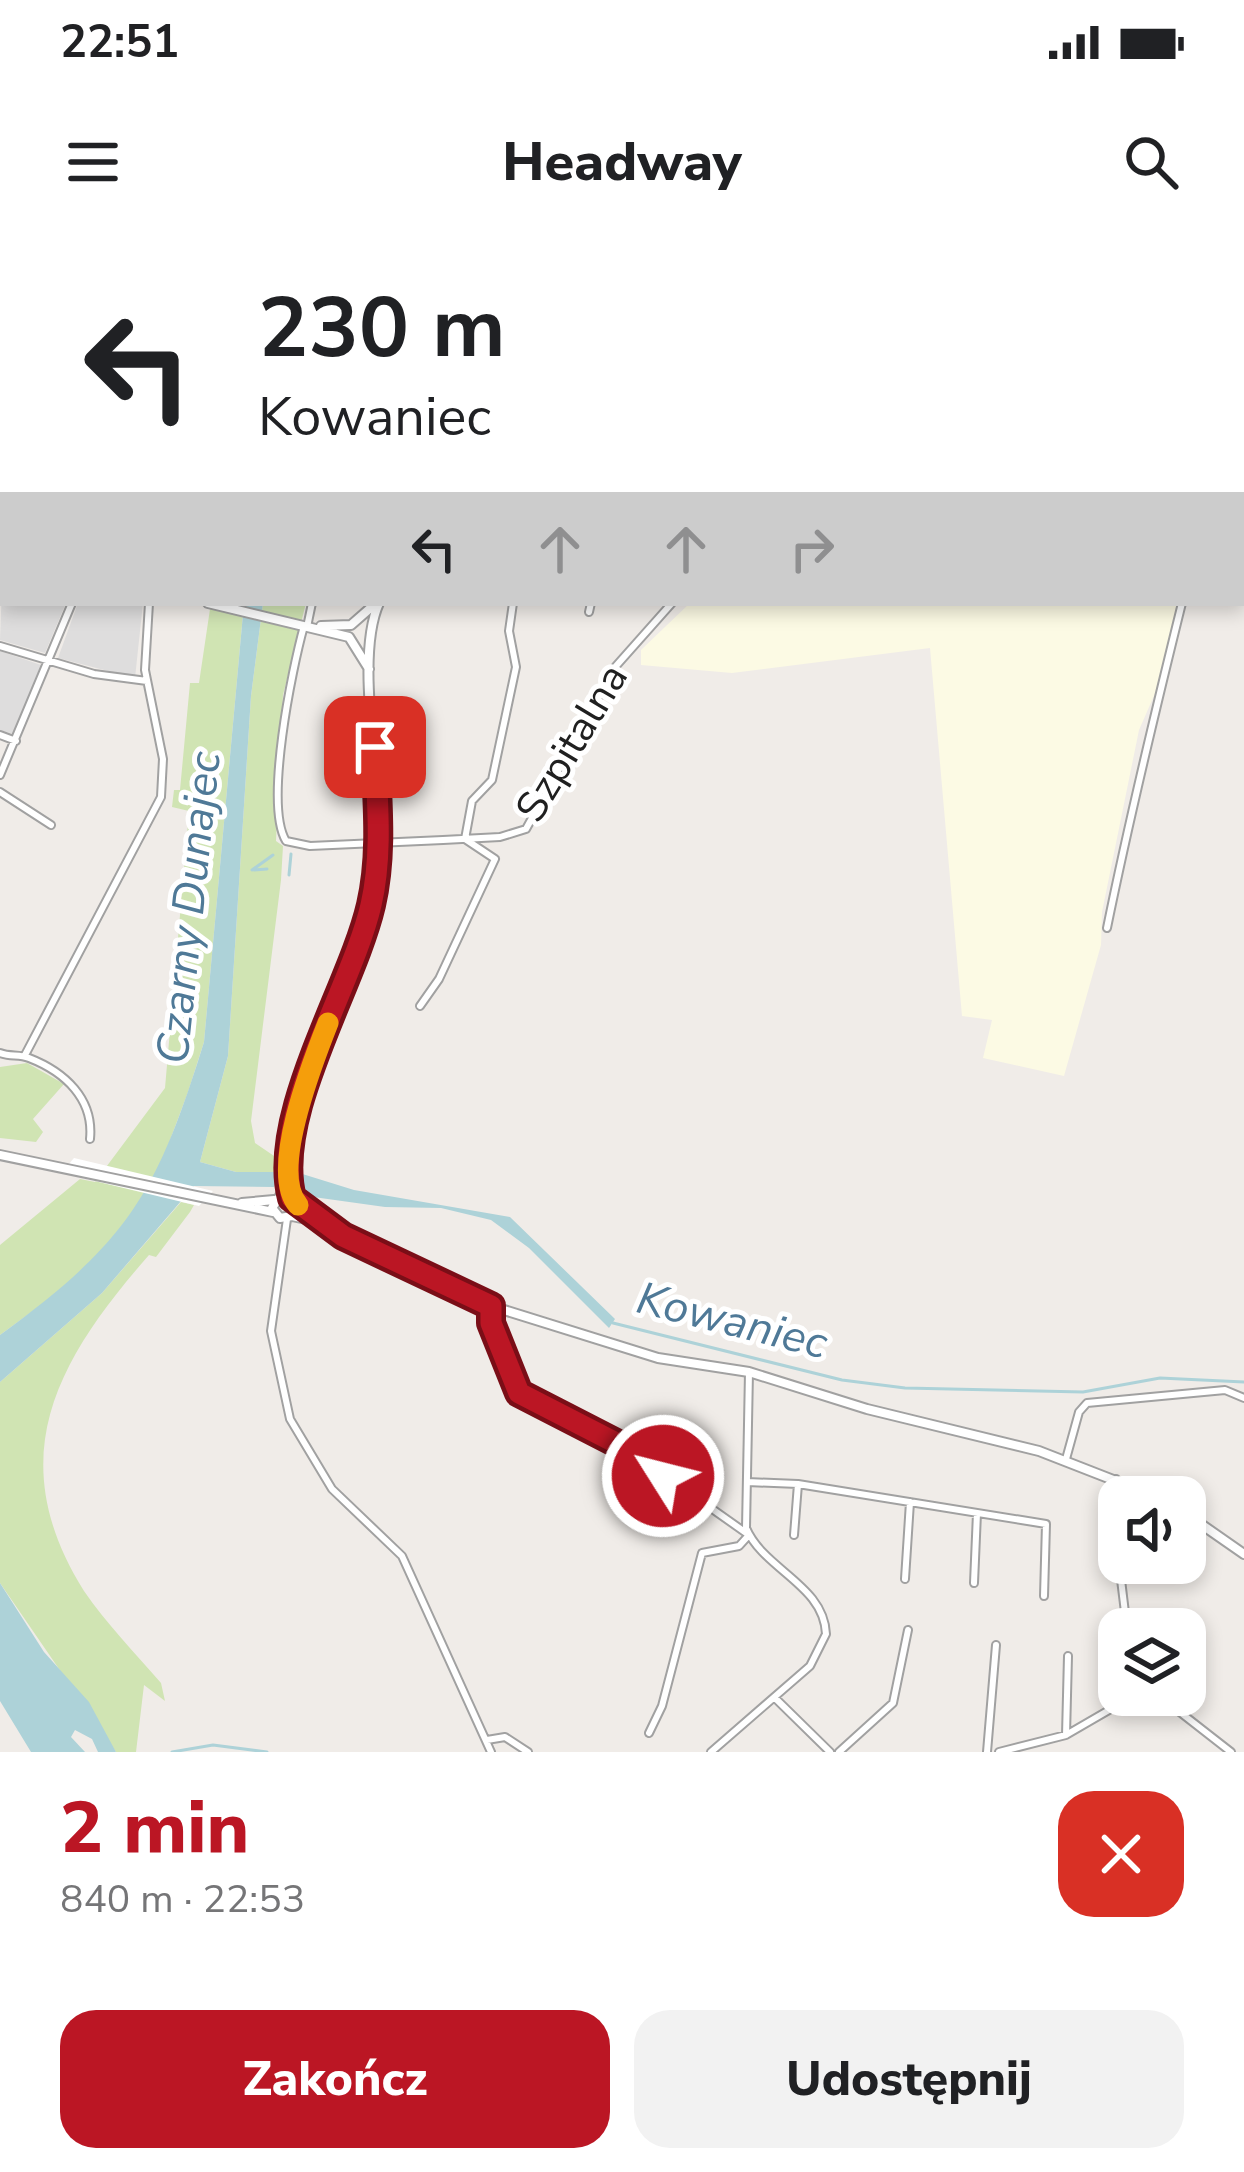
<!DOCTYPE html>
<html lang="pl">
<head>
<meta charset="utf-8">
<style>
	:root { --surface:#fff; --page:#f2f2f2; --text:#202124; --muted:#757577; --accent:#bb1624 }
	body { margin:0; font-family:"Nunito Sans",sans-serif; background:var(--page); color:var(--text); height:100vh; display:flex; flex-direction:column; font-size:45px; white-space:nowrap }
	* { box-sizing:border-box; margin:0 }
	p { font-size:39px; color:var(--muted) }
	.icon { flex:none; width:66px; height:66px; fill:none; stroke:currentColor; stroke-width:2; stroke-linecap:round; stroke-linejoin:round }
	.map { position:relative; height:1512px; overflow:hidden }
	.details { display:flex; flex-direction:column; background:var(--surface); flex:1 }
	.details>* { flex:none }
	.guide { position:absolute; left:0px; top:0px; width:1245px; height:366px; box-shadow:0 6px 18px #0003; background:#fff; color:var(--text); overflow:hidden }
	.buttons { position:absolute; left:1098px; top:1236px; display:grid; gap:24px }
	.buttons a { display:grid; place-items:center; width:108px; height:108px; border-radius:24px; background:var(--surface); box-shadow:0 6px 18px #0003; font-size:60px }
	.pin { position:absolute; display:grid; place-items:center; width:102px; height:102px; color:#fff; margin:-51px; border-radius:24px; box-shadow:0 6px 18px #0006 }
	.me { position:absolute; width:132px; margin:-66px; rotate:306deg; stroke-linejoin:round; filter:drop-shadow(0 0 9px #0008) }
	.turn { display:flex; align-items:center; gap:42px; height:252px; padding:0 60px; font-size:54px }
	.turn .icon { width:156px; height:156px; stroke-width:2.5 }
	.turn b { display:block; font-size:84px; line-height:102px }
	.lanes { display:flex; align-items:center; height:114px; padding:0 60px; background:#0003; justify-content:center; gap:60px; direction:ltr }
	.lanes .off { opacity:.35 }
	.round { display:grid; place-items:center; flex:none; width:126px; height:126px; border-radius:36px; background:var(--page) }
	.summary { display:flex; align-items:center; justify-content:space-between; height:204px; padding:0 60px }
	h1 { font-size:72px; font-weight:800; line-height:90px; color:var(--accent) }
	.cta { display:flex; gap:24px; margin-top:auto; padding:24px 60px }
	.cta a { flex:1; height:138px; border-radius:36px; background:var(--accent); color:#fff; font-size:48px; font-weight:800; line-height:138px; text-align:center }
	.cta a+a { background:var(--page); color:var(--text) }
	.status { display:flex; justify-content:space-between; align-items:center; height:84px; padding:0 60px; background:var(--surface); direction:ltr }
	.status svg { height:33px; fill:currentColor }
	header { display:flex; justify-content:space-between; align-items:center; height:156px; padding:0 60px; background:var(--surface); font-size:54px; font-weight:800 }
	.map>svg:first-child { display:block }
</style>
</head>
<body>
<div class="status"><b>22:51</b><svg viewBox="0 0 49 12"><path d="M0 12V9h3v3zM5 12V6h3v6zM10 12V3h3v9zM15 12V0h3v12zM26 1h20v11H26zM47 4h2v5h-2z"/></svg></div>
<header><svg class="icon" aria-label="menu" viewBox="0 0 24 24"><path d="M4 6h16M4 12h16M4 18h16"/></svg>Headway<svg class="icon" aria-label="search" viewBox="0 0 24 24"><circle cx="10" cy="10" r="6"/><path d="M15 15l6 6"/></svg></header>
<div class="map">
<svg width="1244" height="1512" viewBox="0 0 1244 1512">
	<rect width="100%" height="100%" fill="#f0ece8"/>
	<path fill="#dedddd" d="M3,317V363H66L45,413L0,400Z
		M78,363H143L135,438L58,418Z
		M0,411L41,425L13,494L0,490Z"/>
	<path fill="#fcfae4" d="M690,363H1178L1163,435L1139,490L1102,672L1101,705L1064,836L983,818L992,780L962,776L930,408L732,433L641,425V410Z"/>
	<path fill="#d0e4b3" d="M222,363H244L204,802L188,852L157,935L130,982L67,1046L0,1095V1005L80,939L95,942L165,848L189,571L172,567L174,550H180L190,443H199L210,369L221,371Z
		M263,363H306L283,455L276,601L283,606L281,640L251,881L255,903L280,920L278,932H236L200,922L228,816L251,456Z
		M27,823L64,844L33,879L43,892L36,902L0,898V827Z
		M181,962L194,965L190,972L156,1017L149,1015C58,1119 0,1217 84,1351C106,1383 135,1413 161,1443L165,1461L144,1445L136,1512H116L0,1343V1142L102,1053Z"/>
	<path fill="#add2d8" d="M244,363H263L251,456L228,816L200,922L236,932H278L274,947L194,946L102,1053L0,1142V1095C129,1001 157,953 204,802Z
		M296,932L354,950L510,977L615,1079L609,1088L529,1008L491,980L441,968L385,967L299,955Z
		M0,1343L44,1412L89,1462L116,1512H98L92,1499L75,1490L71,1497L85,1512H31L0,1461Z"/>
	<path fill="#fff" d="M74,918L213,951L199,966L61,933Z"/>
	<g fill="none" stroke-linecap="round" stroke-linejoin="round">
		<path stroke="#add2d8" stroke-width="3" d="M1041,0L1047,3
			M1242,110L1244,143
			M252,630L273,615
			M254,630L267,629
			M289,635L291,614
			M613,1083L842,1140L905,1148L1083,1152L1160,1138L1244,1142
			M172,1512L213,1505L267,1512"/>
		<g stroke="#a1a1a1" stroke-width="10">
			<path id="minor" d="M1209,0L1211,3
				M95,3L96,0
				M0,58L3,59
				M589,372L591,363
				M304,386C292,429 264,565 286,601L310,606L443,600L500,597L526,589L616,426L672,363
				M307,387L312,363
				M0,406L94,434L147,441
				M0,495L16,501
				M0,535L72,363
				M0,552L51,585
				M1107,688C1129,580 1155,472 1182,363
				M420,766L439,739L495,619L465,599L472,561L492,540L516,427L509,391L513,363
				M0,813C10,817 19,814 29,818C65,832 94,859 90,899
				M25,815L161,557L163,519L145,430L149,363
				M287,979L271,1091L290,1179L332,1249L402,1316L491,1512
				M491,1066V1083L519,1153L626,1208L749,1295
				M1066,1219L1079,1172L1087,1163L1225,1150L1244,1158
				M1116,1239L1119,1319
				M747,1242L798,1244L1046,1284L1044,1356
				M794,1295L798,1244
				M1119,1323L1127,1389
				M905,1339L910,1262
				M974,1343L977,1273
				M1158,1455L1231,1512
				M775,1458L830,1512
				M649,1493L662,1466L702,1313L739,1306L749,1295
				M1066,1495L1068,1416
				M487,1500L505,1497L528,1512
				M711,1512L810,1426L826,1394C824,1345 764,1330 746,1288L749,1132
				M839,1512L893,1463L908,1390
				M987,1512L996,1405
				M999,1512L1066,1495L1135,1455"/>
		</g>
		<g stroke="#a1a1a1" stroke-width="12">
			<path id="tertiary" d="M638,3L640,0
				M0,156L3,157
				M0,283L3,273
				M0,310L3,311
				M208,363L349,397L369,429
				M321,386L351,385L375,364
				M0,915L273,972
				M280,956C296,924 295,883 305,848C326,771 371,701 378,620C384,549 353,421 379,363
				M295,962L338,994L472,1060L658,1118L749,1132L867,1169L1039,1211L1157,1257
				M242,963L274,960
				M292,976L280,978L272,968L280,956L292,959
				M292,976L320,982
				M1185,1273L1244,1314"/>
		</g>
		<use href="#minor" stroke="#fff" stroke-width="6"/>
		<use href="#tertiary" stroke="#fff" stroke-width="8"/>
	</g>
	<g fill="none" stroke-linecap="round" stroke-linejoin="round">
		<g stroke="#7a0e17" stroke-width="30">
			<path id="route" d="M375,507C377,559 383,613 371,665C352,747 270,876 292,958L343,996L491,1066V1083L519,1153L626,1208L663,1236"/>
		</g>
		<use href="#route" stroke="#bb1624" stroke-width="21"/>
		<path stroke="#f59e0b" stroke-width="21" d="M298,965C269,932 313,821 328,783"/>
	</g>
	<g text-anchor="middle" dominant-baseline="central" stroke-width="10" stroke-linejoin="round" paint-order="stroke">
		<g font-size="42" fill="#202020" stroke="#fff">
			<text transform="translate(572 503) rotate(-59)">Szpitalna</text>
		</g>
		<g font-size="45" font-style="italic" fill="#4f7997" stroke="#fff">
			<text transform="translate(189 668) rotate(-84)">Czarny Dunajec</text>
			<text transform="translate(732 1081) rotate(14)">Kowaniec</text>
		</g>
	</g>
</svg>
<div class="buttons">
<a><svg class="icon" aria-label="sound" viewBox="0 0 24 24"><path d="M4 9h4l5-4v14l-5-4H4zM17 9q2 3 0 6"/></svg></a>
<a><svg class="icon" aria-label="layers" viewBox="0 0 24 24"><path d="M12 4l9 5-9 5-9-5zM3 14l9 5 9-5"/></svg></a>
</div>
<div class="pin" style="left:375px;top:507px;background:#d93025"><svg class="icon" aria-label="arrive" viewBox="0 0 24 24"><path d="M6 21V4h12l-3 4 3 4H6"/></svg></div>
<svg class="me" style="left:663px;top:1236px" viewBox="-20 -20 40 40"><circle r="17" fill="#bb1624" stroke="#fff" stroke-width="3"/><path d="M0-11L8 9 0 5-8 9z" fill="#fff"/></svg>
<div class="guide">
<div class="turn"><svg class="icon" aria-label="left" viewBox="0 0 24 24"><path d="M17 20v-9H6M10 6l-5 5 5 5"/></svg><div><b>230 m</b>Kowaniec</div></div>
<div class="lanes"><svg class="icon" aria-label="left" viewBox="0 0 24 24"><path d="M17 20v-9H6M10 6l-5 5 5 5"/></svg><svg class="icon off" aria-label="ahead" viewBox="0 0 24 24"><path d="M12 20V5M6 11l6-6 6 6"/></svg><svg class="icon off" aria-label="ahead" viewBox="0 0 24 24"><path d="M12 20V5M6 11l6-6 6 6"/></svg><svg class="icon off" aria-label="right" viewBox="0 0 24 24"><path d="M7 20v-9h11M14 6l5 5-5 5"/></svg></div>
</div>
</div>
<section class="details">
<div class="summary"><div><h1>2 min</h1><p>840 m · 22:53</p></div><a class="round" style="background:#d93025;color:#fff"><svg class="icon" aria-label="close" viewBox="0 0 24 24"><path d="M6 6l12 12M18 6L6 18"/></svg></a></div>
<div class="cta"><a>Zakończ</a><a>Udostępnij</a></div>
</section>
</body>
</html>
